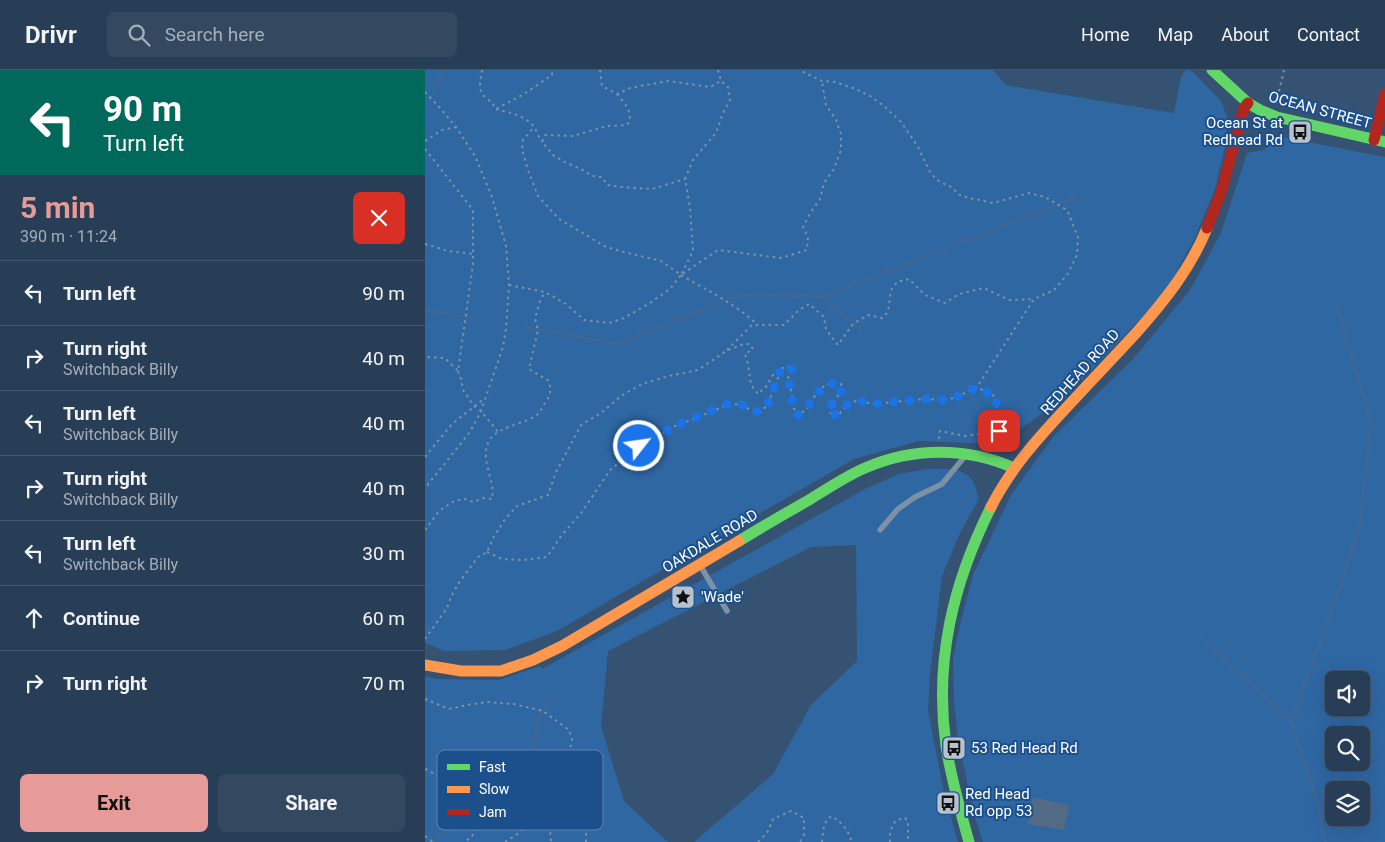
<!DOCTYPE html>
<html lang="en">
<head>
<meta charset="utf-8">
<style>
	:root { --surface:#283e56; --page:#344960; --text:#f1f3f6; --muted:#a5aeb9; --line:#44576c; --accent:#e69b98 }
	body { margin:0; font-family:Roboto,sans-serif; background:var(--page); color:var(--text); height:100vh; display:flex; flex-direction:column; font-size:19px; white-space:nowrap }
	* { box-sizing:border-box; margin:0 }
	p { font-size:16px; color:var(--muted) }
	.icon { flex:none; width:28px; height:28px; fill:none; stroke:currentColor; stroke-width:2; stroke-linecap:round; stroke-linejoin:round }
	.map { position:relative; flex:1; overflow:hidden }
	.panel { display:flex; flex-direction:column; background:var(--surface); width:425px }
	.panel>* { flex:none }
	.hud { background:#00695c; color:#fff; overflow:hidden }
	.controls { position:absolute; left:900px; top:601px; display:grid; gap:10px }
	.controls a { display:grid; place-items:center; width:45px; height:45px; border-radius:8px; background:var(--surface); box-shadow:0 5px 20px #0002,0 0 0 1px var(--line); font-size:25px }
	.pin { position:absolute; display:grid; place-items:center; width:42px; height:42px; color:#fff; margin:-21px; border-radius:10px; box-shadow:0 2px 8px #0006 }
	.me { position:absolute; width:55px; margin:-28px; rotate:60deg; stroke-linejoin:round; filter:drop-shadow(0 0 4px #0008) }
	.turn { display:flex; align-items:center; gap:18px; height:105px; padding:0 20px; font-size:22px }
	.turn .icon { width:65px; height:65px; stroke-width:2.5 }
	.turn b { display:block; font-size:35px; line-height:42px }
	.round { display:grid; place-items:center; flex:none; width:52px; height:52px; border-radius:8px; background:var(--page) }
	.overview { display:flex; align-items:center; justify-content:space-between; height:85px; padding:0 20px }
	h1 { font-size:30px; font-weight:700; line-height:38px; color:var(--accent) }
	.action { display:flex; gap:10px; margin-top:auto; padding:10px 20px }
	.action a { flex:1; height:58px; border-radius:8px; background:var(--accent); color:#111; font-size:20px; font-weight:700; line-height:58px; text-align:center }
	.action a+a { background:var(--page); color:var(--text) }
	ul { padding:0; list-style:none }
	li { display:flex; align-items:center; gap:15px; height:65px; padding:0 20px; border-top:1px solid var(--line) }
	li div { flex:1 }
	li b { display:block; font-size:19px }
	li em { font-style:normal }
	header { display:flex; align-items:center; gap:30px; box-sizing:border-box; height:70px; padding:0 25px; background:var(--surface); border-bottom:1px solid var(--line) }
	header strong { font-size:24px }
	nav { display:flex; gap:28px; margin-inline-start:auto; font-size:18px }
	.search { width:350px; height:45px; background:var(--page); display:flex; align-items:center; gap:12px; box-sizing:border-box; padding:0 18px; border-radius:8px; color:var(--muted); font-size:19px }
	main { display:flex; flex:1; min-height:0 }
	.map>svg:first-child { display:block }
</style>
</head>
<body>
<header>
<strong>Drivr</strong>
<div class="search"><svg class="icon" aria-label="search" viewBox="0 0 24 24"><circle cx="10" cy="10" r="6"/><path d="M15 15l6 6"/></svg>Search here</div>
<nav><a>Home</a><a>Map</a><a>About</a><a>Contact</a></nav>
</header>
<main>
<section class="panel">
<div class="hud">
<div class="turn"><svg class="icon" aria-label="left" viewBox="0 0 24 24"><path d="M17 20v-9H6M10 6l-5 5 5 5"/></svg><div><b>90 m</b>Turn left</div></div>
</div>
<div class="overview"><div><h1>5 min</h1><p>390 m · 11:24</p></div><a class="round" style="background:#d93025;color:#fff"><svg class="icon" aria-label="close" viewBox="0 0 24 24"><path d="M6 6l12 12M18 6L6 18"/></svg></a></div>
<ul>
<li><svg class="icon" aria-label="left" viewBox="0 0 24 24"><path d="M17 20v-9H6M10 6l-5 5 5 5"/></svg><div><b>Turn left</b></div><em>90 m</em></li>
<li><svg class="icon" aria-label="right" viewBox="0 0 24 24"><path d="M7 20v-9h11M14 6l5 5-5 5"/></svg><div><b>Turn right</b><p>Switchback Billy</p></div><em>40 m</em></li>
<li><svg class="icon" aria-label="left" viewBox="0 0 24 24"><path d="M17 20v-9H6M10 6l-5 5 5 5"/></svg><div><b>Turn left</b><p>Switchback Billy</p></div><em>40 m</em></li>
<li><svg class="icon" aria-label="right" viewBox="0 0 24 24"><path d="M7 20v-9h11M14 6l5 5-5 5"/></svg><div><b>Turn right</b><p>Switchback Billy</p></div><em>40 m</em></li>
<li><svg class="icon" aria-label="left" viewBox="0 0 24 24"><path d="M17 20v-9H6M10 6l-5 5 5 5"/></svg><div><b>Turn left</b><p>Switchback Billy</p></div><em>30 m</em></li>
<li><svg class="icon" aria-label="ahead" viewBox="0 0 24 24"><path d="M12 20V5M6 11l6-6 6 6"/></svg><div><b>Continue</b></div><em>60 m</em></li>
<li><svg class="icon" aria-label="right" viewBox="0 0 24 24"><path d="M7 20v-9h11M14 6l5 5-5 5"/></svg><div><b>Turn right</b></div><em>70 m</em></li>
</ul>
<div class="action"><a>Exit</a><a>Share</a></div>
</section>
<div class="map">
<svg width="960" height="772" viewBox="0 0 960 772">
	<rect width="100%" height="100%" fill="#355273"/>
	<path fill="#2f67a3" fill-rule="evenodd" d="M0,0H568L581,15L749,43L756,7L760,0H764L769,3L796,31L802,47L801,72L791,116L769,170L740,223L641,327L591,362L568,374L494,371L429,389L132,561L80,580L19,581L0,573Z
		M852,66L960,87V772H558L550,748L533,670L529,629L528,588L535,555L548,505L586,425L628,367L708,289L765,220L796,163L822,83L839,80ZM909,610H936V638H909ZM909,665H936V692H909ZM909,720H936V748H909Z
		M502,399C518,399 540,396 549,413C551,418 552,424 554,429L534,465L517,506L505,604L503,641L520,726L533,772H269L348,704L386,635L432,591L431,475L386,477L183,581L176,656L199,731L243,772H0V606L11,609L74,610L115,596L117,599L440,419L474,404Z"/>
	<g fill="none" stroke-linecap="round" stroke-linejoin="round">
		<path stroke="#416691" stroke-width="2.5" d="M9,22L18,0
			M397,227L437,261
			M0,240L51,249
			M101,257L193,274L308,227L329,224L397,227L652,127
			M775,566L866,651L893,735L900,772
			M866,651L911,529L935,455L946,352L911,232
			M8,772L17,766L49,736L78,720L100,699L109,670L114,647L128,625"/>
	</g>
	<path fill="#536a85" d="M608,727L644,735L639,760L603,754Z"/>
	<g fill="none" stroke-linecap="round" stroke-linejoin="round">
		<path stroke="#7c91a6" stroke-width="2" stroke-dasharray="2.5 4" stroke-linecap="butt" d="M57,0C56,9 52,20 60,27C66,32 67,32 71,39L99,24L127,5V0
			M175,0L177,16L192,24L205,18L243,11L285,17L296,11
			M293,0L296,11L303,17L305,30L298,43L291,63L268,90L260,109L265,138L268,181L256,205L293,180L356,188L382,180L383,167L378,157L386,142L395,129L399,113L409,99L416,80V64L411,50L401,35L397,12
			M0,22L16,39L31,57L50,86L67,127L81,176L84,215L81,259L78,277L56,341L45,362L0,418
			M192,24C199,33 210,43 202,55L182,56L148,66L120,65L117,72L129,86L140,92L156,99L167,106L177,107L182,115L196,117L227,119L260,109
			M851,34L859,0
			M71,39C85,43 100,45 109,57C112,61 114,68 117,72
			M0,71L17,60L31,57
			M0,79L48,140V194L33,301L20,288L0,287
			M0,174L23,181L48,184
			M256,205C283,221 309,233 333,255
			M84,215L120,222L141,234L159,250L184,253L197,249L222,235L245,219L256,205L236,191L199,182L181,177L134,149L113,126L103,100L97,80L98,70L109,57
			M302,280L327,255H359L374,240L384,234L399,247L401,259L405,265L413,275L428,254L443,245L457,248L463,242L466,220L472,212L484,209L500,225L520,233L534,224L559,218L584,230L609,229
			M33,301L36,309L38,320L49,336L56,341L73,362
			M514,369L515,361L540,366L574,361L571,327L552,317
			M561,375L562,363
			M0,387L27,354L60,328
			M0,460L14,441L29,431L40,429L48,432L58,428L67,429C71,409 52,386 66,368C75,356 104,353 114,343C116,340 118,336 120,333C126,325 126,320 124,311L104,299L113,260L110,249L115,231L120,222
			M62,482L77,489L98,490L122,487L136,466L157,442L185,400L215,376L248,357L303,335L316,334L325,340L336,342L343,334L356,300
			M0,569L22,538L26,527L33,514L53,487L62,482L68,468L80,449L92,436L123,425L131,402L156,355L176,343L196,326L217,314L244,306L273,300L301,281L319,274H325L328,279L320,284L323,294L326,315L333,324L341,317L349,303L362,296L367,299L363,308L367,324L368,337L373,345L382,339L388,328L400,315L409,313L416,314L417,320L405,337L406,346L415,343L425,332L435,331L448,334L499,329L520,330L532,327L552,317L609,229L629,220L642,205L652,185L653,167L642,140L620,127L604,123L568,133L536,126L526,117L515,112L506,104L492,75L476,52L459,36L445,26L431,19L410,12L397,11L374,0
			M0,629L24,639L47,634L63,632L89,634L118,641L144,660L147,670L145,680L144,701L161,758V772
			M0,699L16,707L32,709L39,706L48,705L65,709L79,693L77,703L62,719L59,734L49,764L40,772
			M0,766L8,772
			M80,772L94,763L109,745C124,751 125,756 126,772
			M333,772L342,763L348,749L366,741L379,748V765L375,772
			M397,772L399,754L406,746C417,752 423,760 427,772
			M465,772C464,763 466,758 471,750L480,748L483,751V772"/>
		<path stroke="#7c91a6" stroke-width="5.5" d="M455,460L473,439L490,427L517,414L541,385
			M275,495L302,541"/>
		<path stroke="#63d668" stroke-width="11" d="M787,0L823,33L835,40L852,47L960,72
			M314,471C337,457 361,443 384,430C402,419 421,406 440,398C488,377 542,377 589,398
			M544,772C535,740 526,708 521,676C509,591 528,513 566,437"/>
		<path stroke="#ff974d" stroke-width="11" d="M566,437C585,399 613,368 642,337C665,312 689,287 712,262C740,230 766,198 782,158
			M0,595L36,601H76L108,590L137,576L314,471"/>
		<path stroke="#b3261e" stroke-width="11" d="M949,70L960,24
			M782,158L796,122L819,38L823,33"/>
	</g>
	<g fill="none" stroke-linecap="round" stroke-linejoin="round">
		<path stroke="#1a73e8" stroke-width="9" stroke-dasharray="0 16.2" d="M214,376L248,357L303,334H316L325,340L336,342L343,334L356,299L362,296L367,299L363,308L367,324L368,337L373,345L382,339L388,328L400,315L409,313L416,314L417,320L405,337L406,346L415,343L425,332L435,331L448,334L499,329L520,330L532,327L552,317L571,327L574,361"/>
	</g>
	<defs>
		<g id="bus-square" transform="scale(1.25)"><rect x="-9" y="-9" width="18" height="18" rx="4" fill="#b8c2ce" stroke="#1b508d"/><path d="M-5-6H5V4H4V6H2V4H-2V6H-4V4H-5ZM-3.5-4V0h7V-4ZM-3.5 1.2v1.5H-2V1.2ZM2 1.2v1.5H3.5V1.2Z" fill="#111"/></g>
		<g id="sight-square" transform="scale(1.25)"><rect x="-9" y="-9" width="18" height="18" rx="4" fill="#b8c2ce" stroke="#1b508d"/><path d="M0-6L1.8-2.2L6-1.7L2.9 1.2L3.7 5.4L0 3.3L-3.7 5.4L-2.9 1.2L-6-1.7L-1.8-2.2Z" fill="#111"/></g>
	</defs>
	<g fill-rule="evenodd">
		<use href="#bus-square" x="875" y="62"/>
		<use href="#sight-square" x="258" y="527"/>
		<use href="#bus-square" x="529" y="678"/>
		<use href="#bus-square" x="523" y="733"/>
	</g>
	<g text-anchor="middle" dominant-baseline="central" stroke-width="4" stroke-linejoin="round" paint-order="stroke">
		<g font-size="15" fill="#fff" stroke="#1b508d">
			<text transform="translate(895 40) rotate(15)">OCEAN STREET</text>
			<text transform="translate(655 302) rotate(-48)">REDHEAD ROAD</text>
			<text transform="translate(285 471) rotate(-31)">OAKDALE ROAD</text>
		</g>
		<g font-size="15" fill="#fff" stroke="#1b508d" text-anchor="start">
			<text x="858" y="53" text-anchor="end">Ocean St at<tspan x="858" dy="17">Redhead Rd</tspan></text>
			<text x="276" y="527">'Wade'</text>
			<text x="546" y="678">53 Red Head Rd</text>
			<text x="540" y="724">Red Head<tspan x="540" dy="17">Rd opp 53</tspan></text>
		</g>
	</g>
	<rect x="12" y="680" width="166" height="80" rx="8" fill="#1b508d" stroke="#5f84af" stroke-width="1"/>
	<rect x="22" y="694" width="23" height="6" fill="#63d668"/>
	<rect x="22" y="716" width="23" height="7" fill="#ff974d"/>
	<rect x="22" y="739" width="23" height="6" fill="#b3261e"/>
	<g font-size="14" fill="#fff">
		<text x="54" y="702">Fast</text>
		<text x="54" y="724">Slow</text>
		<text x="54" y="747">Jam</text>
	</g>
</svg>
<div class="controls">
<a><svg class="icon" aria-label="sound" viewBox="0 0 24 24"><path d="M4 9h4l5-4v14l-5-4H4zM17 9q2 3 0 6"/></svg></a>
<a><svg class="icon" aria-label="search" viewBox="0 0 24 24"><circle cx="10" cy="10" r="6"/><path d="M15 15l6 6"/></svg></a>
<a><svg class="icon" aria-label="layers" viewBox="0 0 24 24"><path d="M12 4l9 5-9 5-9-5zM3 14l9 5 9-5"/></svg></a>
</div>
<div class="pin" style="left:574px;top:361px;background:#d93025"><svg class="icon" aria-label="arrive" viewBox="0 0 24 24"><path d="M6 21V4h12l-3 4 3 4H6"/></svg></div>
<svg class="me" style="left:214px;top:376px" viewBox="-20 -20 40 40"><circle r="17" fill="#1a73e8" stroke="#fff" stroke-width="3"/><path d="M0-11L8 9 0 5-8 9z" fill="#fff"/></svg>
</div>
</main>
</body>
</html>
